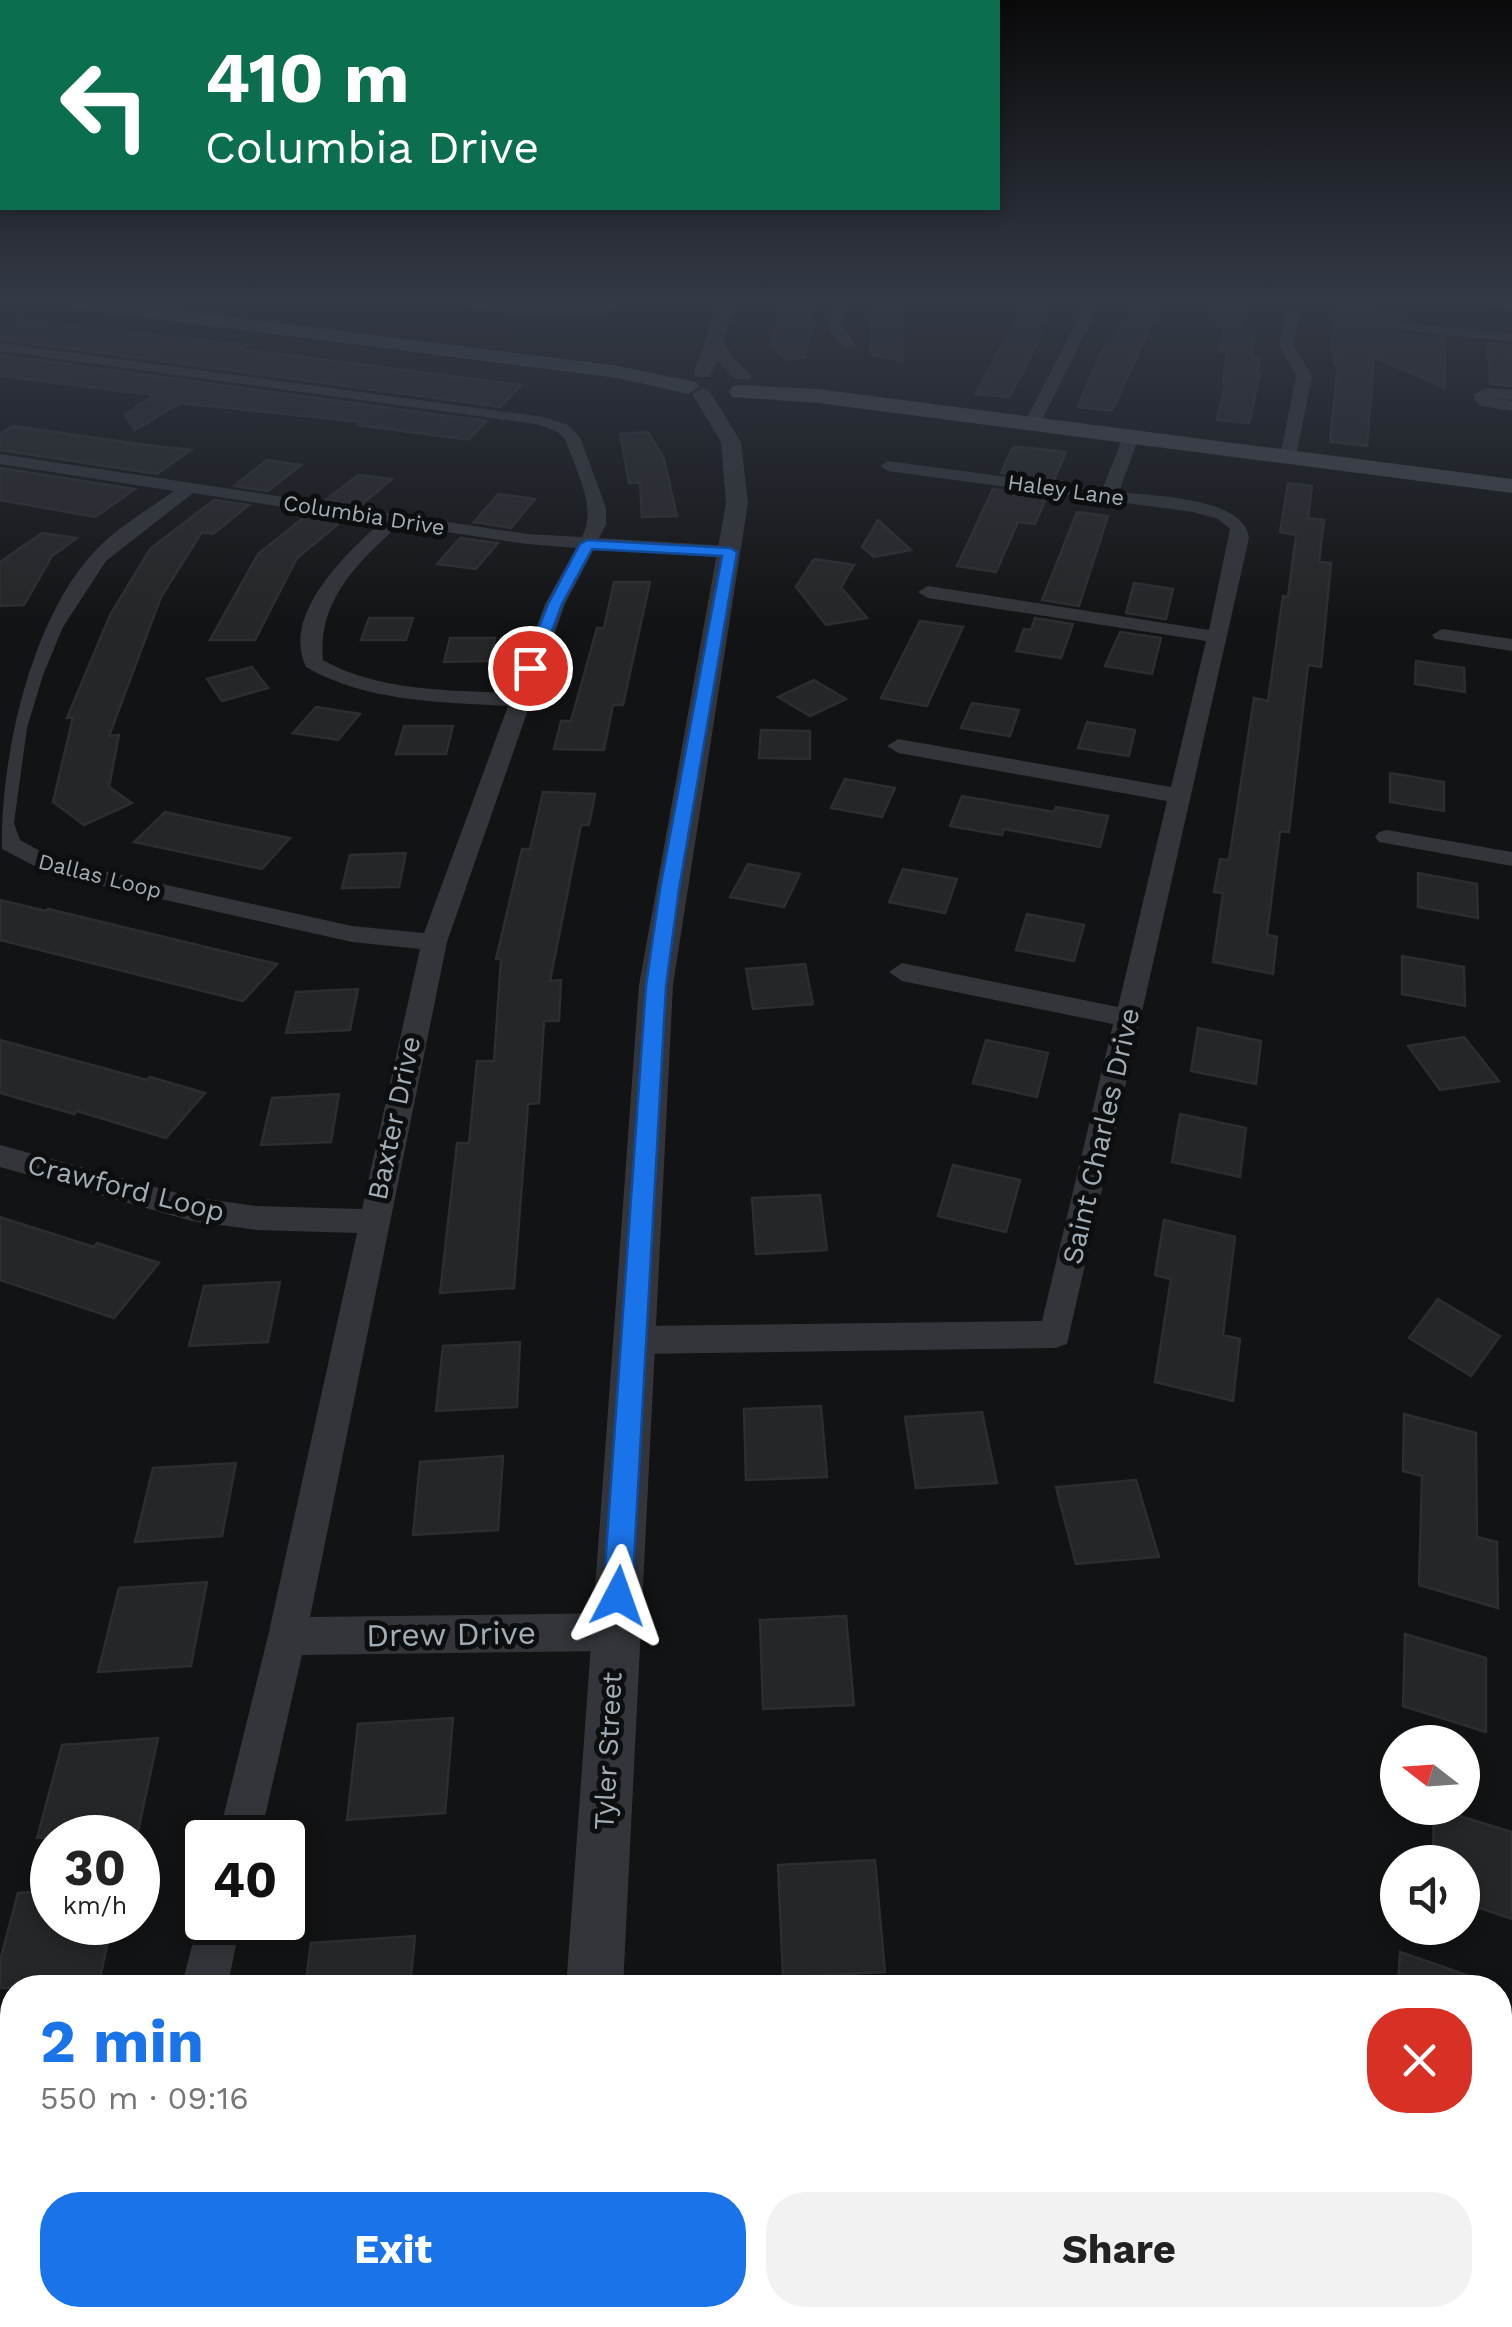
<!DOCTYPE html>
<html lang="en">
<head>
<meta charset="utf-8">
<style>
	:root { --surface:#fff; --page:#f2f2f2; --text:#222; --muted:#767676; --accent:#1a73e8 }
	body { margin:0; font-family:"Work Sans",sans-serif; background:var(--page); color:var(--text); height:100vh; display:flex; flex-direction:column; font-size:38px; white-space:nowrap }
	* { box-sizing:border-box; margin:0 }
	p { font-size:32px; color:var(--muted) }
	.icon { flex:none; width:55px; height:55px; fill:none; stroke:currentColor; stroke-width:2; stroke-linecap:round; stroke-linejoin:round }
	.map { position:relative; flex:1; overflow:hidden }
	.side { position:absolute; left:0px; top:1975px; width:1512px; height:352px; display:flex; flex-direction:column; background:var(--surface); border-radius:40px 40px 0 0; box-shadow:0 5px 15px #0003 }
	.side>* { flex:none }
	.top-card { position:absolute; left:0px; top:0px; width:1000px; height:210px; box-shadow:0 5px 15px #0003; background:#0b6e4f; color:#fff; overflow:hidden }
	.needle { width:65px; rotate:287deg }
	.fabs { position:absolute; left:1380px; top:1725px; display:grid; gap:20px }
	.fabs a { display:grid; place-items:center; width:100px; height:100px; border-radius:50%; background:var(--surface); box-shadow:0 5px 15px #0003; font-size:50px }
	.speed { position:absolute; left:30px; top:1815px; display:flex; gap:20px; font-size:50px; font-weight:700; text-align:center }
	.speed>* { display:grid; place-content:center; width:130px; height:130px; border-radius:50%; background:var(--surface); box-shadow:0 5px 15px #0003; line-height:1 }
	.speed small { font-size:25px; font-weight:400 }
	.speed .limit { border:5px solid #111; border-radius:15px; background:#fff; color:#111 }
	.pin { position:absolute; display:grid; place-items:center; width:85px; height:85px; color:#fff; margin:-42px; border:5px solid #fff; border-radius:50%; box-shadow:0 2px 10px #0007 }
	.me { position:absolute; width:110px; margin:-55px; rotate:4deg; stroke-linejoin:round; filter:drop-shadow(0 0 8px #0008) }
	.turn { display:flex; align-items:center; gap:35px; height:210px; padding:0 40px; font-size:45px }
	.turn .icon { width:130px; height:130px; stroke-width:2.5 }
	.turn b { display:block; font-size:70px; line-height:85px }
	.round { display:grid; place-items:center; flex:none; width:105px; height:105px; border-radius:40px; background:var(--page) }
	.headline { display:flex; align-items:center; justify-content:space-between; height:170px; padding:0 40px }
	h1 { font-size:60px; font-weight:700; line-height:75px; color:var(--accent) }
	.cta { display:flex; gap:20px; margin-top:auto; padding:20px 40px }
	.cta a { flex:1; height:115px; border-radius:40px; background:var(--accent); color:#fff; font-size:40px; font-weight:700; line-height:115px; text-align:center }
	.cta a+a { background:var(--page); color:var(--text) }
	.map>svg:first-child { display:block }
</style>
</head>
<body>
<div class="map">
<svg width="1512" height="2327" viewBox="0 0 1512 2327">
	<rect width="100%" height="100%" fill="#121314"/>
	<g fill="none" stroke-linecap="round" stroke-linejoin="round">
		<path stroke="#283539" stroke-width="5" d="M1489,303L1512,306"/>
	</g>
	<path fill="#252628" stroke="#2c2d30" stroke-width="2.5" d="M783,302H814L808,323H814L805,357L786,360L770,345Z
		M1216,302H1247L1240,328L1210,325Z
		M1338,302H1370L1369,316L1403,320L1393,326L1399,334L1445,339V388L1374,357L1367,446L1330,442L1338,365H1334L1336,351L1331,350Z
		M1024,304L1049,305L1035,332L1042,333L1024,370L1009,397L976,394Z
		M1135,305L1159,308L1112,411L1078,407L1096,364L1107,344H1112L1121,322L1127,323Z
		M872,308L903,309V361L870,354Z
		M19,320L246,345L241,349L522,385L500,407L0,339V332Z
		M1225,328L1254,331L1252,357L1260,358L1257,373H1260L1249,423L1217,420L1226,382H1223L1227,353L1218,352Z
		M1488,343L1512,346V386L1490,384Z
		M0,355L487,421L469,439H464L358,425L361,422L180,403L135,430L125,415L154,395L0,376Z
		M13,426L146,445L191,450L157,474L0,450V434Z
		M648,432L664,459L677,516L642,517L640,483H629L620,434Z
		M1013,447L1029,448L1066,452L1054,480L1001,473Z
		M267,460L301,465L268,491L234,486Z
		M0,468L135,489L95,517L0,500Z
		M358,475L392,479L361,505L326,500Z
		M1288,483L1312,486L1308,518L1324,520L1319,562L1331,563L1321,667L1308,665L1289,832L1280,831L1267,935L1277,937L1273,974L1213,962L1223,893L1214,892L1220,859L1229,860L1254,698L1268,701L1283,596L1288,597L1296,535L1280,532Z
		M993,489L1047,496L1035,524L1018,522L996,572L957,566Z
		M498,494L535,499L511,528L474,522Z
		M214,500L249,505L213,534L202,532L161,597L109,736L119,735L109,787L132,803L84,825L53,802L73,717L67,718L110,615L150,549Z
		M1077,512L1108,516L1079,606L1042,600Z
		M308,514L343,520L297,558L255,640H210L258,554Z
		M878,520L911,550L874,557L862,547Z
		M42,533L77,538L52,556L24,605L0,606V562Z
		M460,538L498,543L476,569L437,564Z
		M814,559L854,565L841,587L867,618L826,625L796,587Z
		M614,582H650L623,705H613L604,750L554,749L561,721H571L597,628H604Z
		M1134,583L1173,589L1166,619L1126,613Z
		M369,618H413L406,640H361Z
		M1035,618L1073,624L1061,658L1016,651L1024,629L1031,630Z
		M920,621L963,627L927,706L881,698Z
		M1120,632L1161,638L1152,674L1105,666Z
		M450,638H495L490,661L444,662Z
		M1416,661L1464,668L1465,692L1415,684Z
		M252,667L268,688L222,701L207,679Z
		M814,680L846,699L810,716L778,697Z
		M972,703L1019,710L1010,736L961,728Z
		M316,707L360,714L338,740L293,733Z
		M1087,722L1135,730L1129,756L1078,748Z
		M404,726H453L446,754H396Z
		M761,730L810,731V759L759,758Z
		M1390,773L1444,782V811L1390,802Z
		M845,779L895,788L882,817L831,808Z
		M543,792L595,794L589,825H581L550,981L561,980L559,1021H544L539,1103L528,1104L514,1288L440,1293L457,1143H469L477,1061H494L501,959H496L522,849H530Z
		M962,796L1054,812L1056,807L1108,816L1100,847L1004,829L1002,835L950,826Z
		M165,812L211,822L290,838L262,869L134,842Z
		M406,853L399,887L342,888L350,855Z
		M748,864L800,874L784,907L730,897Z
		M903,869L957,879L945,913L889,902Z
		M1418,873L1477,884L1478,918L1418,907Z
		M0,900L46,911L48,909L277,964L243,1001L0,940Z
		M1027,914L1084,925L1074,961L1016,950Z
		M1402,956L1464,967L1465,1006L1402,994Z
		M805,964L813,1004L753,1009L746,969Z
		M358,989L350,1030L286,1033L296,992Z
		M1198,1028L1261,1041L1256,1084L1191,1071Z
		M1464,1037L1499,1081L1440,1090L1408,1046Z
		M0,1040L147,1080L150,1077L205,1093L166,1138L77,1111L74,1114L0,1093Z
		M986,1040L1048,1053L1037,1097L973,1083Z
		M339,1094L331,1142L261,1145L272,1098Z
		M1180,1114L1246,1128L1240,1177L1172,1162Z
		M953,1165L1020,1180L1006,1232L938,1216Z
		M820,1195L827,1250L756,1254L752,1198Z
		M0,1217L94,1247L97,1243L159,1263L114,1318L0,1280Z
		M1164,1220L1235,1237L1223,1335L1240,1339L1233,1401L1155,1382L1171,1279L1155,1275Z
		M280,1282L268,1342L189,1346L204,1286Z
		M1438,1299L1500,1336L1471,1376L1409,1338Z
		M520,1342L517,1407L436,1411L443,1346Z
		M821,1406L827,1477L746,1480L744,1409Z
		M982,1412L997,1483L916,1488L905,1417Z
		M1404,1414L1476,1433L1477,1537L1497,1542L1498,1608L1419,1585L1422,1476L1403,1471Z
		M503,1456L498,1530L413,1535L420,1462Z
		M236,1463L222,1536L135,1542L153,1468Z
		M1136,1480L1159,1557L1076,1564L1056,1487Z
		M207,1582L191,1666L98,1672L119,1588Z
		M846,1616L854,1705L763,1709L760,1620Z
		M1405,1634L1486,1658V1732L1403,1706Z
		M453,1718L445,1813L347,1820L358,1724Z
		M158,1738L137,1836L37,1838L62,1745Z
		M1434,1808L1512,1832V1919L1462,1902V1862H1433Z
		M875,1860L885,1972L783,1977L778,1865Z
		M52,1890V1922H112L98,1988H0V1961L18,1893Z
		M415,1936L410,1988H305L311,1943Z
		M1400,1952L1493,1984L1492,1988H1398Z"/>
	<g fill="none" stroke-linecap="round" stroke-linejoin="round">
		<path fill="#33353a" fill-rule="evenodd" d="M461,303C502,300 542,312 583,311C597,310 606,302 621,303C590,333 509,312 468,307Z
			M832,303H846L843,326L856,345L854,348H844L830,331Z
			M1086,303H1100L1040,424L1026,427L1024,424Z
			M1293,311L1300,315L1293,345L1312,376L1296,457L1288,462L1280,457L1296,376L1279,345L1286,315Z
			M1404,323L1512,334V342L1399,330L1397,327Z
			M0,343L544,417L568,425L580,437L606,508V525L599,538L730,546L739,552L730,558L594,549L565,604L447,942L310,1617L615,1613L629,1619L634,1632L629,1645L615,1651L302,1655L260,1838H218L268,1636L357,1233L256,1230L192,1221L0,1167V1145L192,1197L256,1206L362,1209L420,949L352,942L50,874L2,849C0,758 31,618 95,551C117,527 148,510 174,491L0,464V454L527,534L582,537C598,507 575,469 565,439L556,431L536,424L0,351ZM193,493L381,522C346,554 281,614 306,667C366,702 440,702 508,706L424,933L352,926L58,861L20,840L14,823L27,728L43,675L63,627L106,561ZM399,525L527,544L576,548L545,604L512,693C450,690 379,692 323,660C317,601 358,562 399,525Z
			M1487,388L1512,390V400L1490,398L1512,401V411L1481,406L1474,400V394Z
			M1131,432L1139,437L1119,492C1152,496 1245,497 1249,538L1067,1344L1055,1348L634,1354L622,1350L617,1340L622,1330L634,1326L1042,1321L1113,1024L902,981L889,972L902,963L1118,1007L1167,801L898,753L887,746L898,739L1171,787L1206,641L928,598L918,592L928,586L1209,630L1230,529L1218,519L1193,512L888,471L880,466L888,461L1102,490L1123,437Z
			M1442,629L1512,639V651L1435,639L1432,635Z
			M1387,830L1512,852V866L1379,842L1375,837L1379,832Z
			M202,1908V1922H241L227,1988H181Z
			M101,2315H153L150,2327H98Z"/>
		<path fill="#33353a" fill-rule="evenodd" d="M718,303H736L723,340L735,360L751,375L749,379H735L717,360L710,377H696L694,373Z
			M702,388L709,390L741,442L748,503L673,985L623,1988H566L639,985L726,503L721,442L692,394Z
			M543,2315H607V2327H541Z"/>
		<path fill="#41454a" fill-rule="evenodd" d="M69,303H120L618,366L696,382L699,387L688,394L618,378L78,309Z
			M740,385L818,389L1512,479V493L818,403L732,397L729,392L732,387Z"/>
	</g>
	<linearGradient id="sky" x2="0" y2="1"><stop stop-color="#0a0a0b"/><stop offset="0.48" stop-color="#333945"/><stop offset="1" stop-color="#333945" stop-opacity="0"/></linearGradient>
	<rect width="1512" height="628" fill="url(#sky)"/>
	<path fill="#1a73e8" stroke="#114b97" stroke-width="2.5" d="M587,540L730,548L737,552L679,889L666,986L632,1596L628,1605L618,1609L608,1605L603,1596L646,986L660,889L722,556L592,549L562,604L538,668L525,671L523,668L548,604L580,544Z"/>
	<g text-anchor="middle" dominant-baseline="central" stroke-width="10" stroke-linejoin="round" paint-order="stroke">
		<g font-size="22" fill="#a2adb6" stroke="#0d0e0f">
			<text transform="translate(1066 490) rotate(8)">Haley Lane</text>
			<text transform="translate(364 515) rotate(9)">Columbia Drive</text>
			<text transform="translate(100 876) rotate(14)">Dallas Loop</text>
		</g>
		<g font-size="28" fill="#a2adb6" stroke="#0d0e0f">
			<text transform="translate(394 1118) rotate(-78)">Baxter Drive</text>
			<text transform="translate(1101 1136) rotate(-77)">Saint Charles Drive</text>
			<text transform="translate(126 1188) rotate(14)">Crawford Loop</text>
			<text transform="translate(608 1751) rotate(-87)">Tyler Street</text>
		</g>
		<g font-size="32" fill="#a2adb6" stroke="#0d0e0f">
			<text transform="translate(451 1634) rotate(-1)">Drew Drive</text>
		</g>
	</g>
</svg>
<div class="fabs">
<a><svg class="needle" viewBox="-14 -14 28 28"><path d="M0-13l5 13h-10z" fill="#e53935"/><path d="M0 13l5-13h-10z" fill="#767676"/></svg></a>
<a><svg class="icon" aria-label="sound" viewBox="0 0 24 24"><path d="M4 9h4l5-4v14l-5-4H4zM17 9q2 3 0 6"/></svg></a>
</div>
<div class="speed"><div>30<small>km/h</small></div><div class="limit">40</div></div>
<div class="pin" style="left:530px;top:668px;background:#d93025"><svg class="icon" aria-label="arrive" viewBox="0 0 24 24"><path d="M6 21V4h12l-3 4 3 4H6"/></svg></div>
<svg class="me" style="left:618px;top:1596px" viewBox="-20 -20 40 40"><path d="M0-17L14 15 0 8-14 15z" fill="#1a73e8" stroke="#fff" stroke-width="4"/></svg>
<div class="top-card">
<div class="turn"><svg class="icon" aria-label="left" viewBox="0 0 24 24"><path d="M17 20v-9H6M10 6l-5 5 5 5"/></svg><div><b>410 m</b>Columbia Drive</div></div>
</div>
<section class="side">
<div class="headline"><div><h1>2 min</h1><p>550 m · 09:16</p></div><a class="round" style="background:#d93025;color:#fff"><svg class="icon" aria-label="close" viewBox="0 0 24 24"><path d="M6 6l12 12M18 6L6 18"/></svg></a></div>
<div class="cta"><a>Exit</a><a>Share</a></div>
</section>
</div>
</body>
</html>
